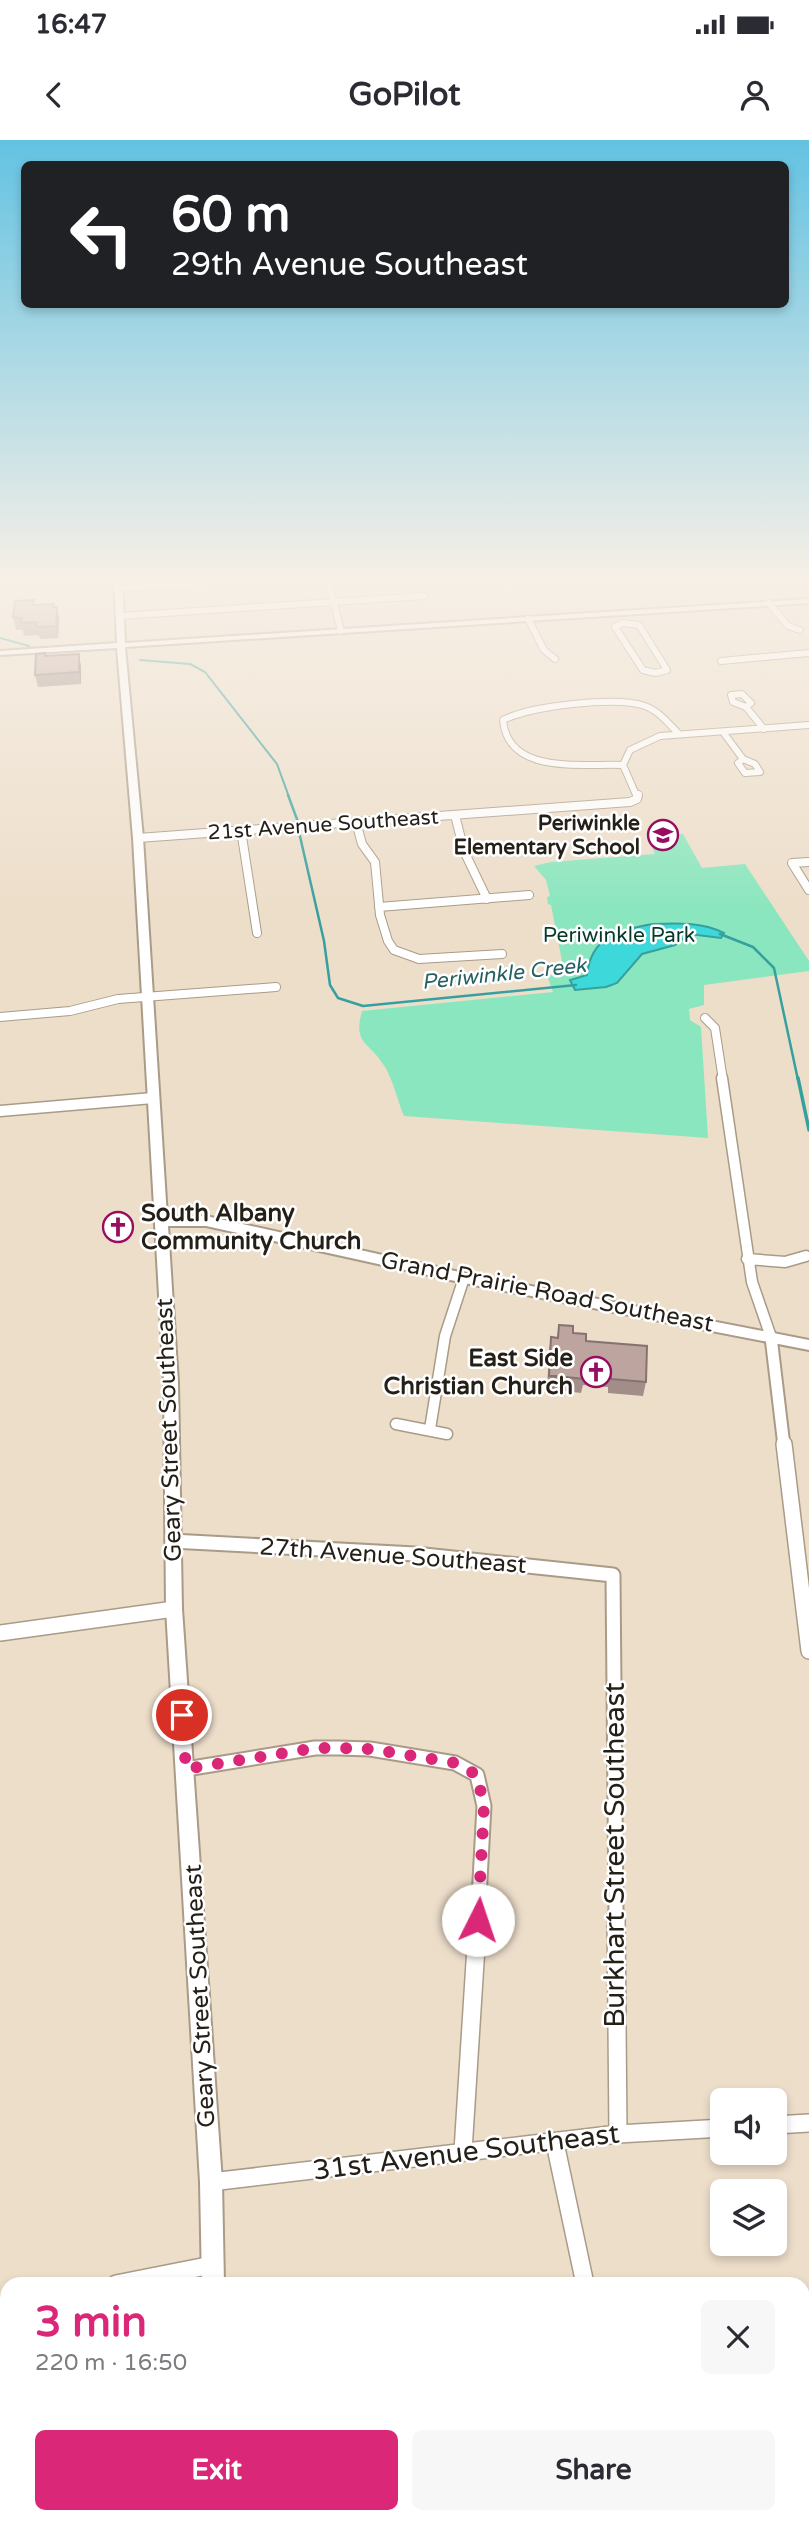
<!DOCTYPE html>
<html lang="en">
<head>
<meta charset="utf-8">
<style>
	:root { --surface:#fff; --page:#f7f7f7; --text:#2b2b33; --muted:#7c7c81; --accent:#db2777 }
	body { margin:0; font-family:"Varela Round",sans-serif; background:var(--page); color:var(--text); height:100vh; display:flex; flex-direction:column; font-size:26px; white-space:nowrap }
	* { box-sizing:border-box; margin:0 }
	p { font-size:23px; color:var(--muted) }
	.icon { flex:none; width:38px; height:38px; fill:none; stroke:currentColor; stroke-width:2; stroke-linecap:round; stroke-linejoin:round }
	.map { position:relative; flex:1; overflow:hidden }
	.details { position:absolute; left:0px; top:2137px; width:810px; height:247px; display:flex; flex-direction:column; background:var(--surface); border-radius:21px 21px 0 0; box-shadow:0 4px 10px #0003 }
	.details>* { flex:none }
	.hud { position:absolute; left:21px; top:21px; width:768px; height:147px; border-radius:10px; box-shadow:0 4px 10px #0003; background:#202124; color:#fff; overflow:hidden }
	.fabs { position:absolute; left:710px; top:1948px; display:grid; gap:14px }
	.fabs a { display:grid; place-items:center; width:77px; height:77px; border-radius:10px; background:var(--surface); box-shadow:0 4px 10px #0003; font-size:35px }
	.pin { position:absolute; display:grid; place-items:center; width:60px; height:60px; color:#fff; margin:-30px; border:4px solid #fff; border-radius:50%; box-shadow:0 2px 7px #0007 }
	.me { position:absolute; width:77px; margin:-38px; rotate:4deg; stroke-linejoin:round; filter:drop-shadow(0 0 5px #0008) }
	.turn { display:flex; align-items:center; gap:24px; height:147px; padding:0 35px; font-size:32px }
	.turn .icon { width:91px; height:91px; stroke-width:2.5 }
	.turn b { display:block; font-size:49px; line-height:60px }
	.round { display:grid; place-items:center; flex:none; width:74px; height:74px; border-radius:10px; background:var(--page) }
	.summary { display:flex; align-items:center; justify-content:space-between; height:119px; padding:0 35px }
	h1 { font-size:42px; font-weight:800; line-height:52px; color:var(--accent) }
	.action { display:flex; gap:14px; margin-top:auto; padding:14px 35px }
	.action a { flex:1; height:80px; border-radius:10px; background:var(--accent); color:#fff; font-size:28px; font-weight:800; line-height:80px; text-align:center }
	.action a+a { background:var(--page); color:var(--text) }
	.status { display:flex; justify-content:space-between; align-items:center; height:49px; padding:0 35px; background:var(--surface); direction:ltr }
	.status svg { height:19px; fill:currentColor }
	header { display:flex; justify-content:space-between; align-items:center; height:91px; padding:0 35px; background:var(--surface); font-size:32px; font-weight:800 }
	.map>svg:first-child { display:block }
</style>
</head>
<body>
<div class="status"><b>16:47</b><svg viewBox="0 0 49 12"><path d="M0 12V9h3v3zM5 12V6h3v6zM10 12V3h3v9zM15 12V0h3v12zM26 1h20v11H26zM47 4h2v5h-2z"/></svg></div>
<header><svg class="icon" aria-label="back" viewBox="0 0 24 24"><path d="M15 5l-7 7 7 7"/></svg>GoPilot<svg class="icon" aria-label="person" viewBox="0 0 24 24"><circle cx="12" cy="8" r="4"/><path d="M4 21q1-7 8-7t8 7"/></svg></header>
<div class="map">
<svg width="809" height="2383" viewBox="0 0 809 2383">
	<rect width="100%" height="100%" fill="#eddeca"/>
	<path fill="#8ae6be" d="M683,694L702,728L745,724L809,821V831L704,845V865L689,869L690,880L701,887L708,998L404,976C397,960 393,938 383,924C368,901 353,904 362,871L553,852L548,838L563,826L551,765L548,764L547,757L550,756L546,740L534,726L551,722L655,714L647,696Z"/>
	<path fill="#3dd8d9" stroke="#36a09f" stroke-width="2" d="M653,784C678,783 702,782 724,793L721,798L689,794L675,805L642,814L617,843L606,847L575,850L570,840L587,835C591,796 619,790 653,784Z"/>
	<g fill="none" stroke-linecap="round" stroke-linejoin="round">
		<path stroke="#36a09f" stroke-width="2" d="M0,498L29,506
			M140,520L190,524L205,532L277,624L289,657"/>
		<path stroke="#36a09f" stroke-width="2.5" d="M288,655L298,682
			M299,692L324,801L330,845L338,858L363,866L576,845
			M720,794L753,807L774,828L798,940"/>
		<path stroke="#36a09f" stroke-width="3.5" d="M798,938L809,990"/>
		<g stroke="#a99b88" stroke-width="8">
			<path id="minor-far4" d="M327,436L341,491
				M118,448L330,436
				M769,463L788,486L800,490
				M120,476L424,456
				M528,479L544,510L555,519
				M623,483L639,485L667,530L656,533L643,530L615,487Z
				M721,521L809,513
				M742,554L751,563L746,567L733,562L731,555Z
				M746,567L764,589
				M723,592L743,619
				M743,619L755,624L760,632L745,633L738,623Z
				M623,625C582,623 508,636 503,580C530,566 616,556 645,566C659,571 669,584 679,594
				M623,625L630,610L660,596L809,585
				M623,625L637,657"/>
		</g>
		<g stroke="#a99b88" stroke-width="10">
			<path id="minor-far3" d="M455,675L464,711L487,759
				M356,682L362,704L375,722L380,775L388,801L394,810L419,819L502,814
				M241,690L257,793
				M138,698L630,662L637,659L638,655
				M809,722L792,723L809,750
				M379,767L529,755
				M0,877L70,871L118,859L276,847
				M705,878L715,888L723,940"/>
		</g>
		<g stroke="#a99b88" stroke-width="13">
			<path id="minor-far2" d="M722,938L752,1142L771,1197
				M0,971L153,958
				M747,1119L785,1122L806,1116
				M396,1284L447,1294
				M430,1289L445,1196L464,1138"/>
		</g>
		<g stroke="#a99b88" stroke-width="17">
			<path id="minor-far1" d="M172,1401L415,1414L613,1435L616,1777
				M186,1629L315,1608H339L370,1609L455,1623L477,1635L484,1666L478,1777"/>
		</g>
		<g stroke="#a99b88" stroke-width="20">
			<path id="minor" d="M616,1775L618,1994
				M775,1985L809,1983
				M555,2003L585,2144
				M463,2011L478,1775
				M211,2042L618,1994L723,1988
				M116,2144L212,2125
				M0,2166L7,2164
				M633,2376L635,2383"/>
		</g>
		<g stroke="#a99b88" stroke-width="15">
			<path id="tertiary-far1" d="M771,1197L784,1306"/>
		</g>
		<g stroke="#a99b88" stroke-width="18">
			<path id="tertiary" d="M784,1304L809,1511
				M0,1493L174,1469"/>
		</g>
		<g stroke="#a99b88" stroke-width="4">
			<path id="secondary" d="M114,436H122L125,503L809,459V463L125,507L143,698L167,1077L206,1076L464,1133L809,1200V1210L464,1143L206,1086H168L178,1243L182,1469L222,2042L224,2144H202L200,2042L166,1469L164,1243L133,698L117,508L0,515V511L117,503Z
				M214,2376H238L239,2383H213Z"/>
		</g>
		<use href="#minor-far4" stroke="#fff" stroke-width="6"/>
		<use href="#minor-far3" stroke="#fff" stroke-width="8"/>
		<use href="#minor-far2" stroke="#fff" stroke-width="10"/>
		<use href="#minor-far1" stroke="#fff" stroke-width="13"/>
		<use href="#minor" stroke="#fff" stroke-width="17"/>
		<use href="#tertiary-far1" stroke="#fff" stroke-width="11"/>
		<use href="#tertiary" stroke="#fff" stroke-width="15"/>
		<use href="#secondary" fill="#fff" fill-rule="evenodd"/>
	</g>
	<path fill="#a38d89" d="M35,465L57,467L59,479L58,498L41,499L38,495L24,496L23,490H16L13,477Z
		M45,513L46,516L81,526V544L38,547L35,535Z
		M559,1185L586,1201L646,1242L643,1256L608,1253V1247L583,1245L581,1253L565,1251V1256L553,1255L554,1250H547L549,1211L551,1197L557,1198Z"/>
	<path fill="#85736f" d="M57,467L59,479L58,498L56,486Z
		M79,514L81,526V544L79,532Z"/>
	<path fill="#bea49f" stroke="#85736f" stroke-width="2" d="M34,460L33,465L54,464L53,467H57L56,486L38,487L35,482L21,483L22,478L13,477L15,461Z
		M45,513V516L79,514V532L35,535L36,514Z
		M559,1185L573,1186V1193L586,1194V1201L647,1206L646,1242L611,1239V1233L584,1231V1239L567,1237V1242L555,1241L556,1236H549L551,1197L558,1198Z"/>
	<linearGradient id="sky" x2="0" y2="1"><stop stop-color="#63c2e2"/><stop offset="0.57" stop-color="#f7f0e7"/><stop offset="1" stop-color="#f7f0e7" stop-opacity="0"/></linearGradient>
	<rect width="809" height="770" fill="url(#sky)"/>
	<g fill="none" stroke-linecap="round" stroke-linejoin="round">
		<path stroke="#db2777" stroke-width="12" stroke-dasharray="0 21.6" d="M182,1575L186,1629L315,1608H339L370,1609L456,1623L477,1635L484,1666L478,1780"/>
	</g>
	<defs>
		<g id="school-ring" transform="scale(1.575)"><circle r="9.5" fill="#fff" stroke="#990d60" stroke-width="1.5"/><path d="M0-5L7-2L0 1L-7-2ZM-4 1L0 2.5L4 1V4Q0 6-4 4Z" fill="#990d60"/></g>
		<g id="church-ring" transform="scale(1.575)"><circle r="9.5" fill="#fff" stroke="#990d60" stroke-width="1.5"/><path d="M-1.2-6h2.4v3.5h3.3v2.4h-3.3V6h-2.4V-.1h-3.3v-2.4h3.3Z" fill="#990d60"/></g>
	</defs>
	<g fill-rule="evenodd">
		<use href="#school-ring" x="663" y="695"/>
		<use href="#church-ring" x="118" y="1087"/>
		<use href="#church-ring" x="596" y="1232"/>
	</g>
	<g text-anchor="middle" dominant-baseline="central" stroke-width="5" stroke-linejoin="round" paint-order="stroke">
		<g font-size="21" font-weight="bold" fill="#241f17" stroke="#fff" text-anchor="end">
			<text x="640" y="683">Periwinkle<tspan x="640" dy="24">Elementary School</tspan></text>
		</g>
		<g font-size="21" fill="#241f17" stroke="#fff">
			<text transform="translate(323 685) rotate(-4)">21st Avenue Southeast</text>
		</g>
		<g font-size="21" fill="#063a28" stroke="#fff">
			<text x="619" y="795">Periwinkle Park</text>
		</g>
		<g font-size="21" font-style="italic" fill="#256161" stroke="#fff">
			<text transform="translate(504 834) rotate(-6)">Periwinkle Creek</text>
		</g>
		<g font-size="24" font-weight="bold" fill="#241f17" stroke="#fff" text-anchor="start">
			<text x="141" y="1073">South Albany<tspan x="141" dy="28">Community Church</tspan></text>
			<text x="573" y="1218" text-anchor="end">East Side<tspan x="573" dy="28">Christian Church</tspan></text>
		</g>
		<g font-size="24" fill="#241f17" stroke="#fff">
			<text transform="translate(547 1152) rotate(11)">Grand Prairie Road Southeast</text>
			<text transform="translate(169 1290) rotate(-92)">Geary Street Southeast</text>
			<text transform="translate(393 1416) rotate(4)">27th Avenue Southeast</text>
			<text transform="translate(200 1856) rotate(-93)">Geary Street Southeast</text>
		</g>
		<g font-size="28" fill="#241f17" stroke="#fff">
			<text transform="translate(615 1715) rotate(-90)">Burkhart Street Southeast</text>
			<text transform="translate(466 2012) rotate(-7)">31st Avenue Southeast</text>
		</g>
	</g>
</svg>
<div class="fabs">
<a><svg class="icon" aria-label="sound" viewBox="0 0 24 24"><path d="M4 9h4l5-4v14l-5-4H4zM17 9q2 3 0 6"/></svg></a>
<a><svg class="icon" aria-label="layers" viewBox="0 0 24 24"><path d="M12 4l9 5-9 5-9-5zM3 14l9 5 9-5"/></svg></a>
</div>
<div class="pin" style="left:182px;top:1575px;background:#d93025"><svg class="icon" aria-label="arrive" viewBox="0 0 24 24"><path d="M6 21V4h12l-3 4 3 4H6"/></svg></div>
<svg class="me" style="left:478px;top:1780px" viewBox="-20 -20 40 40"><circle r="19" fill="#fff"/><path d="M0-13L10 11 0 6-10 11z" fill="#db2777"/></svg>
<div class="hud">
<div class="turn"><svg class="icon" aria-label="left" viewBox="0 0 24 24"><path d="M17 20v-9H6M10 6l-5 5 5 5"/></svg><div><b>60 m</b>29th Avenue Southeast</div></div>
</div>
<section class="details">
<div class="summary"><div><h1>3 min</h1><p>220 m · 16:50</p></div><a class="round"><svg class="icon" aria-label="close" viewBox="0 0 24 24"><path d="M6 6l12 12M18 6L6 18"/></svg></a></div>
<div class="action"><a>Exit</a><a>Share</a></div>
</section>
</div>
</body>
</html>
